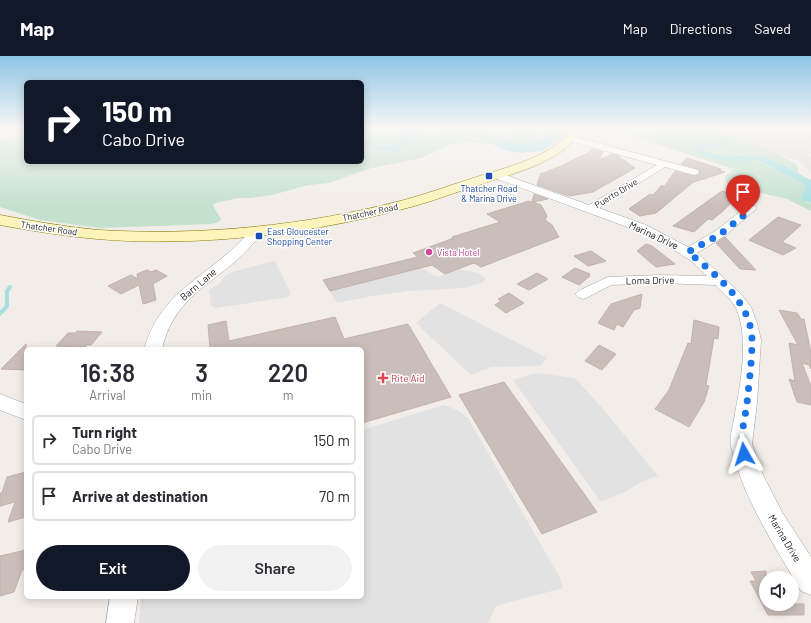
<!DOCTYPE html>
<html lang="en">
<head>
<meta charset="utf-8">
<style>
	:root { --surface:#fff; --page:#f2f2f3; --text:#2b2b33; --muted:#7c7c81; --line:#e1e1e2; --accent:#111827 }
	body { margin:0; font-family:Barlow,sans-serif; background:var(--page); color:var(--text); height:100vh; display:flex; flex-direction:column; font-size:15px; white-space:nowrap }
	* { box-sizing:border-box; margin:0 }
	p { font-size:13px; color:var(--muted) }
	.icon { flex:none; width:22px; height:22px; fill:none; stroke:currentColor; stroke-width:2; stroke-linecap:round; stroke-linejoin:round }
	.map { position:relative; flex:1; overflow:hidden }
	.details { position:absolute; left:24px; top:291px; width:340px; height:252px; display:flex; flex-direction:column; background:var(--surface); border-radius:6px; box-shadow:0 2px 10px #0003 }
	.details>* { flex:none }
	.guide { position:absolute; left:24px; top:24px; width:340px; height:84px; border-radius:6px; box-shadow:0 2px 10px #0003; background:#111827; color:#fff; overflow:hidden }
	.fabs { position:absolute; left:759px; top:515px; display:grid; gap:8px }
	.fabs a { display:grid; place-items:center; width:40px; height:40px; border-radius:50%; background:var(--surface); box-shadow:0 2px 10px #0003; font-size:20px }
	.pin { position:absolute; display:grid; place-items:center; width:34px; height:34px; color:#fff; margin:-41px -17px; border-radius:50% 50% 50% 0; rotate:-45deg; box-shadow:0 0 4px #0007 }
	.pin .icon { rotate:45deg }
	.me { position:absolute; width:44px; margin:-22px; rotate:354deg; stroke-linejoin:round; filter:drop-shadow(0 0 3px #0008) }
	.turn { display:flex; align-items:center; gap:14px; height:84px; padding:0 12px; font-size:18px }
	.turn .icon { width:52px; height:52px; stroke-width:2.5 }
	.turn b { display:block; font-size:28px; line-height:34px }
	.eta { display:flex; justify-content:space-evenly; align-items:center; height:68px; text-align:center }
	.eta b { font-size:24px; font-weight:600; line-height:28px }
	.action { display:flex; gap:8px; margin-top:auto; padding:8px 12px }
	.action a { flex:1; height:46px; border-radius:24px; background:var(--accent); color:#fff; font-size:16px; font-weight:600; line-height:46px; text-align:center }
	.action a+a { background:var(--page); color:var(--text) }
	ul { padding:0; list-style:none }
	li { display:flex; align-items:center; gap:12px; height:50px; margin:0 8px 6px; padding:0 4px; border:2px solid var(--line); border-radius:6px }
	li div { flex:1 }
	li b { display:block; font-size:15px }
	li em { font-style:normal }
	header { display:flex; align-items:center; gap:24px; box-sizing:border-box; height:56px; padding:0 20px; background:var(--accent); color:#fff }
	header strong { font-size:19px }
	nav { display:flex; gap:22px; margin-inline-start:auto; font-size:14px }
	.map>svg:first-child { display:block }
</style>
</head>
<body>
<header>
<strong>Map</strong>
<nav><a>Map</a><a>Directions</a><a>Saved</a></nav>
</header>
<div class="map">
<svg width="811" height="567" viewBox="0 0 811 567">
	<rect width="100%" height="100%" fill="#f2ede8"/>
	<path fill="#c4e1ce" d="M0,72H26V77L0,79Z
		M376,72H398L396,75L401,81C395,90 384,89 374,86L370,80Z
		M418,72H431L468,78L495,72H518L519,74L495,87L496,90L490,88L465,86L446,90L421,102L368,113L329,127L309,129L272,139L250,142H238L212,148L221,163L219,166L211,168L100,172L40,164L0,151V83L26,80V106H362V87L368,91L389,95L402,93L412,87L424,86L425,85L417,75Z
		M530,72H554C541,80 529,90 513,87L510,84L533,74Z
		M621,72H643L671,76L686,75L716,81L719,83L715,87L693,90L708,101L731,105L756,104L805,129L806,131L803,136L807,147H811V155L787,143L731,130L725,125V121L734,113L625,78L621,75Z
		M690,72C725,72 768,91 797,109L799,117C782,109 766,99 747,99C735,98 711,107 703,93L726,91L714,77Z"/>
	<path fill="#e2e2e2" d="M724,72H755L811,77V98H808L811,101V116L801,106L720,76L725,75Z
		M275,205L290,236L289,241L216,252L211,250L209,234L219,228L225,220L232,216Z
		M420,211L438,221L459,213L478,217L486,223L481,227L465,232L408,235L366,241L337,247L330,235Z
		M440,247L547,302L540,310L491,311L471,319L416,267Z
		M536,317L575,322L604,354L658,420L641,426L627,435L601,446L513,324Z
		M444,349L457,354L468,362L559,520L563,532L496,550L488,567H139L141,541H362V374Z"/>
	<path fill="#a7dfe1" d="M373,72H376L372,76L370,80C377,91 394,92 401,80L396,75L398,72H418L417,75L425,85C421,88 418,86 413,87C409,87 406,92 402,93C390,98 373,94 362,87V78Z
		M431,72H495L468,78Z
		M518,72H530L533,74L511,84L513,87L523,88L531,85L542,81L554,72H572L570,77L542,95L520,97L509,95L496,90L495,88C503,83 513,80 519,74Z
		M643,72H690L727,81L732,83L726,91L704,93V95C722,105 741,97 760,100C778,104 795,116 811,124V147L803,144L801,140L806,131L805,129L757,104L736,106L719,104L699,98L693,92V90L715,87L719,83L716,81L686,75L671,76Z"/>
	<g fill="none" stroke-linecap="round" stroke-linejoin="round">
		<path stroke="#a7dfe1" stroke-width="4" d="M0,258L7,250V235L10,231"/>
		<path fill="#a7dfe1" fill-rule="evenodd" d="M362,72H373L367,83L362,84Z"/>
	</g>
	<path fill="#cabebb" stroke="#c5b0a9" d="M592,93L603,96L599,104L612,98L618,100L635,112L593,136L569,140L537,129L541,117H544L561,110L590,96Z
		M687,102L721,113L718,114L725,116L691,127H692L656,157L640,160L629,153L650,138L653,139L662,129L664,131L675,115L694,120L699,119L700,115L698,113L681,108Z
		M722,135L738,140L723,155L712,164L708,163L694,176L673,170Z
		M534,138L548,143L533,146L541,149L547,160L545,164L552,169L559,181L481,211L474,207L445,218L432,209L330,235L323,224L418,201L413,197L454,182L452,181L500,166L487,158L529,145L532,146Z
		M778,161L801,169L782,186L796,192L783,199L749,184Z
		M725,181L756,214L740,213L716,187Z
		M646,188L652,190L675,208L656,211L637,195Z
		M591,195L606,205L588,210L574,200Z
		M575,212L590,218L588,219L590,220L579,229L562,221Z
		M147,214L151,216L156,214L167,220L153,228L156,244L143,248L139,229L121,238L108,230L131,219L138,223L137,218Z
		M537,217L548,223L529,234L517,228Z
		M509,237L524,247L506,257L495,249L501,245L498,243Z
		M642,238L640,252L634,254L623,271L617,268L614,274L598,267L611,248Z
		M779,254L797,257L801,263H804L811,297V313L809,309L802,307L811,330V349L797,346L789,323L795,325L789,287L798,289Z
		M335,261L344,283L408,268L451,341L362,367V293H210L208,269L226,265L229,285Z
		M694,264L719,271L718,283L714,282L706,329L709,330L704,346L689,371L655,353L669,334L688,287L691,288Z
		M77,275L102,276L91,289H87L85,291L56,290L68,277H75Z
		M26,288V314L1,313Z
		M599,289L616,298L602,314L585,305Z
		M504,326L597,456L542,478L459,339Z
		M26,416V461L8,466L15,446L0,450V437H2L7,421Z
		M26,494V513L22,514L14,536L0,540V500Z
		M766,515V548H804V559H768L750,525H756L751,516Z"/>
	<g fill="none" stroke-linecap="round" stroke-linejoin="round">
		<g stroke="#a3a3a3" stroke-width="1">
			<path id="street" d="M572,80L698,114L699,116L698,118L694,119L665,111L599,152L646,169L688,191L717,174L747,150H755L757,152L726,179L697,197L741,238L751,251L757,267L761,284L757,347L752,388L762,417L782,456L811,501V539L801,535C774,489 743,442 731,390C729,381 734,367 735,357C741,326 749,281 736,252C731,243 722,236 716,229L660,227L611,229L588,241L583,243L578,241L575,238L578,235L608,221L660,219L707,220L690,204L666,189L638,175L492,121L491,119L496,116L500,117L589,149L657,109L569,85L568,83L569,81Z
				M258,171L262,172L264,175L262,178C254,186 246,196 237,204C203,233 173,246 162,293H144C159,243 190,229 227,198C237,190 244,181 254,172Z
				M0,338L26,348V364L0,354Z
				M110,541H138L134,567H106Z"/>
		</g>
		<g stroke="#817700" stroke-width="1">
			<path id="secondary" d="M574,72H585C561,107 517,116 479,129C459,135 439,143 418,149C319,177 200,192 97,183C64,180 32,175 0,169V159C33,165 65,171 99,174C200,180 305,170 404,144C426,138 448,130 470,123C506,111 549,103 574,72Z"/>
		</g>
		<use href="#street" fill="#fff" fill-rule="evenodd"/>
		<use href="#secondary" fill="#fdf4bb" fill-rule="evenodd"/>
	</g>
	<linearGradient id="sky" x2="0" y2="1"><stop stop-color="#8ec5e5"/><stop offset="0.48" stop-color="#f9f7f5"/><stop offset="1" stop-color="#f9f7f5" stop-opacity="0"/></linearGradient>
	<rect width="811" height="151" fill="url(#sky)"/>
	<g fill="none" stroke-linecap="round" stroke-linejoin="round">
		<path stroke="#1a73e8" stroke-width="7" stroke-dasharray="0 12.6" d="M743,160L719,179L688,196C715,218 752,246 752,285C752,305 749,327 747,347C745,364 739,381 744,398"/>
	</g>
	<g fill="#1a4fb4" stroke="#fff" stroke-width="1.5">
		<rect x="485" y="116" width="8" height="8" rx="2"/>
		<rect x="255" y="176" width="8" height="8" rx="2"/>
	</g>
	<circle fill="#d1479c" stroke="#fff" stroke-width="1.5" cx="429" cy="196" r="4"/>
	<path fill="#e0444e" stroke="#fff" stroke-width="1.5" d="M381 316h4v4h4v4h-4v4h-4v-4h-4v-4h4z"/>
	<g text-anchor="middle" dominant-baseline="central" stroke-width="3" stroke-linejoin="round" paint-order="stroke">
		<g font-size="9" fill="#164399" stroke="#fff">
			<text x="489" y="132">Thatcher Road<tspan x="489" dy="10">&amp; Marina Drive</tspan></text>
			<text x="267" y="175" text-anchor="start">East Gloucester<tspan x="267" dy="10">Shopping Center</tspan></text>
		</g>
		<g font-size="9" fill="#222" stroke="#fff">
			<text transform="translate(616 137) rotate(-31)">Puerto Drive</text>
			<text transform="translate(370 156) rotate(-12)">Thatcher Road</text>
			<text transform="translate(49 172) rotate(8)">Thatcher Road</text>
		</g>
		<g font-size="9" fill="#b23c85" stroke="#fff" text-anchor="start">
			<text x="437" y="196">Vista Hotel</text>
		</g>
		<g font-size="10" fill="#222" stroke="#fff">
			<text transform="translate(654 179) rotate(25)">Marina Drive</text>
			<text transform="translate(650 224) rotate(-1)">Loma Drive</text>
			<text transform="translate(198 228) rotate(-40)">Barn Lane</text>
			<text transform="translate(785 482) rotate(59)">Marina Drive</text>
		</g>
		<g font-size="10" fill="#be3a42" stroke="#fff" text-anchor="start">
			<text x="391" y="322">Rite Aid</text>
		</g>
	</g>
</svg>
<div class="fabs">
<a><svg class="icon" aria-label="sound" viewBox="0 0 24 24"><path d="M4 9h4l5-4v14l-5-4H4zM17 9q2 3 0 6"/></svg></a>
</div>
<div class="pin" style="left:743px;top:160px;background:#d93025"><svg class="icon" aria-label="arrive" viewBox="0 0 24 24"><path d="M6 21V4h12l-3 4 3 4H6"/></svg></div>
<svg class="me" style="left:744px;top:398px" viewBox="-20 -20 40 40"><path d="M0-17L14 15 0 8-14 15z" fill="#1a73e8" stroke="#fff" stroke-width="4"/></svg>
<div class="guide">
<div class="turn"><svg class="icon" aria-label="right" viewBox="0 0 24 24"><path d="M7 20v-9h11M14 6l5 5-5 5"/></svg><div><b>150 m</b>Cabo Drive</div></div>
</div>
<section class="details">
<div class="eta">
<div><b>16:38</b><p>Arrival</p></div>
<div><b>3</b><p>min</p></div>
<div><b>220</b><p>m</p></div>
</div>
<ul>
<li><svg class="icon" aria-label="right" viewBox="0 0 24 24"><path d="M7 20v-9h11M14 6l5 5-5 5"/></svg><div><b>Turn right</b><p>Cabo Drive</p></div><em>150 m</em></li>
<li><svg class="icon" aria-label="arrive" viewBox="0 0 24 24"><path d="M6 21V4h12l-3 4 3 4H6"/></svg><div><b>Arrive at destination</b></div><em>70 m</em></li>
</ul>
<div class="action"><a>Exit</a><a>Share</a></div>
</section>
</div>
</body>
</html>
